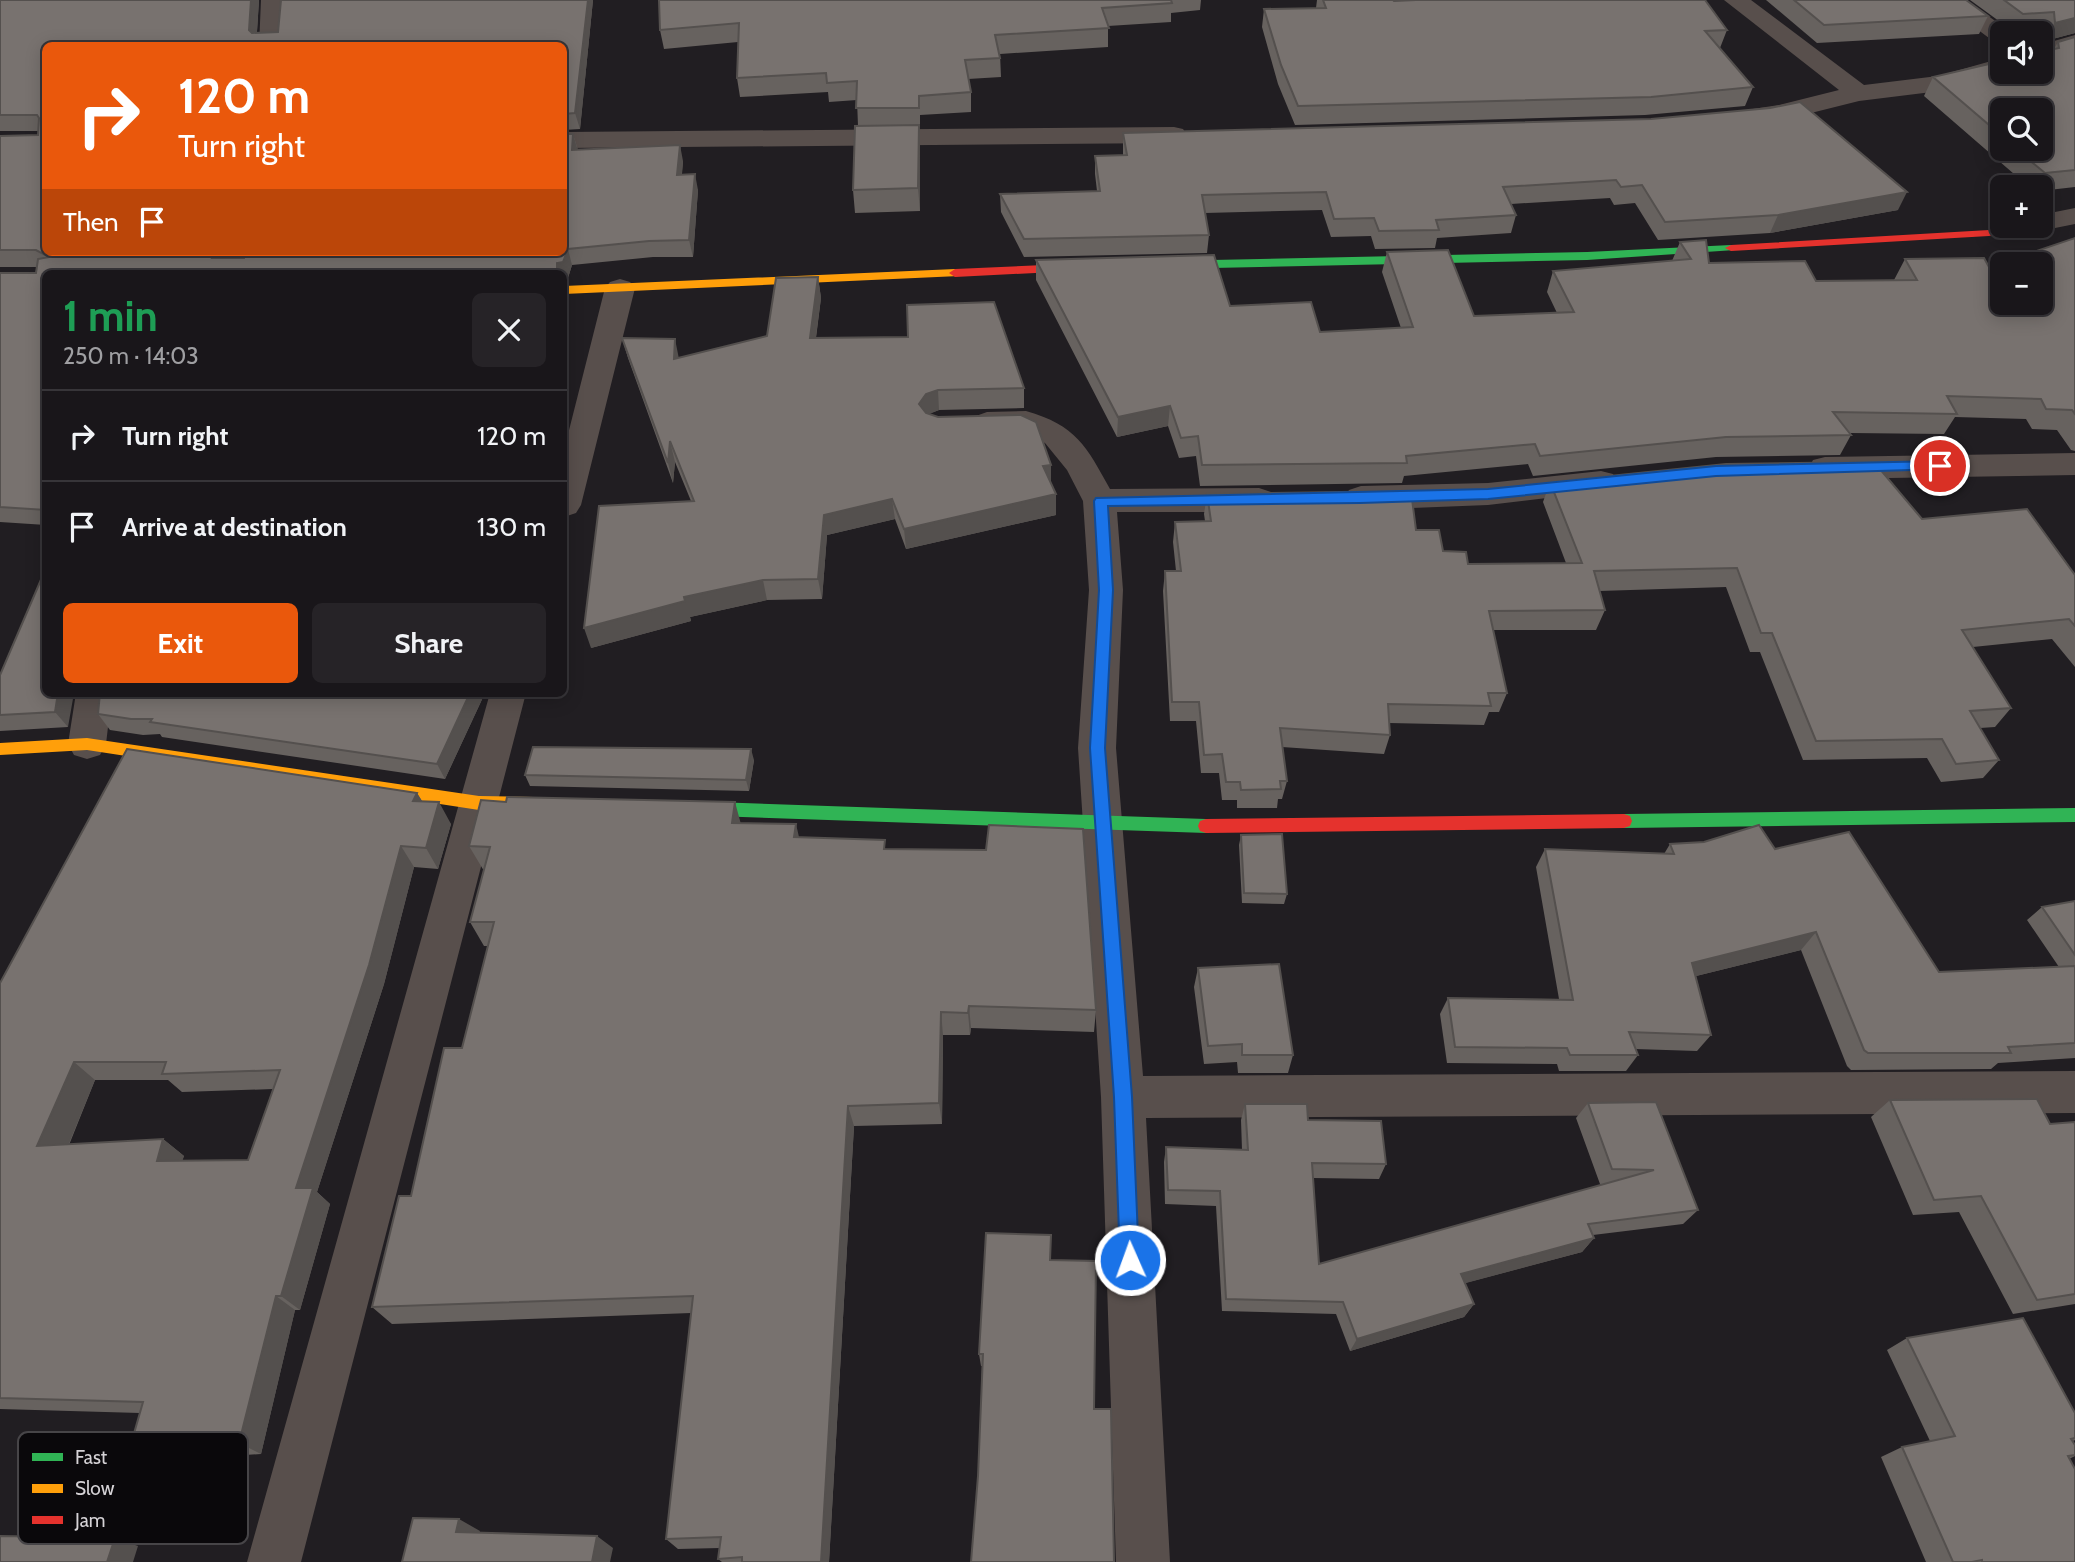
<!DOCTYPE html>
<html lang="en">
<head>
<meta charset="utf-8">
<style>
	:root { --surface:#19161a; --page:#262327; --text:#f1f3f6; --muted:#9f9fa2; --line:#373539; --accent:#ea580c }
	body { margin:0; font-family:Cabin,sans-serif; background:var(--page); color:var(--text); height:100vh; display:flex; flex-direction:column; font-size:26px; white-space:nowrap }
	* { box-sizing:border-box; margin:0 }
	p { font-size:23px; color:var(--muted) }
	.icon { flex:none; width:38px; height:38px; fill:none; stroke:currentColor; stroke-width:2; stroke-linecap:round; stroke-linejoin:round }
	.map { position:relative; flex:1; overflow:hidden }
	.drawer { position:absolute; left:42px; top:270px; width:525px; height:427px; display:flex; flex-direction:column; background:var(--surface); border-radius:10px; box-shadow:0 4px 18px #0003,0 0 0 2px var(--line) }
	.drawer>* { flex:none }
	.guide { position:absolute; left:42px; top:42px; width:525px; height:214px; border-radius:10px; box-shadow:0 4px 18px #0003,0 0 0 2px var(--line); background:#ea580c; color:#fff; overflow:hidden }
	.buttons { position:absolute; left:1990px; top:21px; display:grid; gap:14px }
	.buttons a { display:grid; place-items:center; width:63px; height:63px; border-radius:10px; background:var(--surface); box-shadow:0 4px 18px #0003,0 0 0 2px var(--line); font-size:35px }
	.pin { position:absolute; display:grid; place-items:center; width:60px; height:60px; color:#fff; margin:-30px; border:4px solid #fff; border-radius:50%; box-shadow:0 2px 7px #0007 }
	.me { position:absolute; width:77px; margin:-38px; rotate:358deg; stroke-linejoin:round; filter:drop-shadow(0 0 5px #0008) }
	.turn { display:flex; align-items:center; gap:24px; height:147px; padding:0 21px; font-size:32px }
	.turn .icon { width:91px; height:91px; stroke-width:2.5 }
	.turn b { display:block; font-size:49px; line-height:60px }
	.then { display:flex; align-items:center; height:66px; padding:0 21px; background:#0003; gap:14px; font-size:26px }
	.round { display:grid; place-items:center; flex:none; width:74px; height:74px; border-radius:10px; background:var(--page) }
	.summary { display:flex; align-items:center; justify-content:space-between; height:119px; padding:0 21px }
	h1 { font-size:42px; font-weight:700; line-height:52px; color:#1e9e55 }
	.button { display:flex; gap:14px; margin-top:auto; padding:14px 21px }
	.button a { flex:1; height:80px; border-radius:10px; background:var(--accent); color:#fff; font-size:28px; font-weight:700; line-height:80px; text-align:center }
	.button a+a { background:var(--page); color:var(--text) }
	ul { padding:0; list-style:none }
	li { display:flex; align-items:center; gap:21px; height:91px; padding:0 21px; border-top:2px solid var(--line) }
	li div { flex:1 }
	li b { display:block; font-size:26px }
	li em { font-style:normal }
	.map>svg:first-child { display:block }
</style>
</head>
<body>
<div class="map">
<svg width="2075" height="1562" viewBox="0 0 2075 1562">
	<rect width="100%" height="100%" fill="#211e22"/>
	<g fill="none" stroke-linecap="round" stroke-linejoin="round">
		<path fill="#584f4c" fill-rule="evenodd" d="M261,0H364L360,5L352,7H285L283,46H259Z
			M1724,0H1751L1864,85L1938,76L2002,58V72H2006L1940,91L1859,101L1779,121L1755,123L1746,120L1742,115L1746,110L1779,105L1839,90Z
			M1938,0H1966L2012,33H2002V43L1993,41Z
			M2075,35V50L2040,60V45Z
			M1174,127L1183,129L1187,135L1183,141L1174,143L564,148V132Z
			M2075,208V224L2040,231L2028,226H2040V215Z
			M227,252H255L251,273H223Z
			M620,279L630,282L635,288L581,505L576,513L564,517V450L605,288L610,282Z
			M1026,411C1076,425 1087,447 1110,489L1259,488L1271,492L1276,500L1271,508L1259,512H1117L1123,590L1116,748L1143,1076L2075,1071V1113L1146,1118L1170,1562H1116L1101,1097L1078,748L1089,590L1083,501L1067,470L1045,443L1022,433L987,434L976,430L971,423L976,416L987,412Z
			M2075,453V475L1825,479L1813,476L1809,468L1813,460L1825,457Z
			M1601,471L1613,474L1617,482L1613,490L1488,505L1361,510L1349,506L1344,498L1349,490L1361,486L1488,483Z
			M76,693H112L106,744L100,755L87,759L74,755L68,744Z
			M490,693H526L301,1562H247Z"/>
		<path fill="#30b455" fill-rule="evenodd" d="M1731,245L1737,248L1735,250L1587,260L1164,269L1158,265L1164,261L1587,252Z
			M685,801L1206,819L1212,821L1214,826L1212,831L1206,833L685,815L679,813L677,808L679,803Z
			M2075,808V822L1624,828L1618,826L1616,821L1618,816L1624,814Z"/>
		<path fill="#ff9f0a" fill-rule="evenodd" d="M955,269L959,270V276L564,294V286Z
			M87,738L479,796L533,797L539,799L541,804L539,809L533,811L479,810L87,750L0,755V743Z"/>
		<path fill="#e5322d" fill-rule="evenodd" d="M2009,226H2031L1989,236L1731,251L1725,248L1731,245L1989,230Z
			M1089,263L1093,264V270L955,277L949,273L955,269Z
			M1624,814L1630,816L1632,821L1630,826L1624,828L1206,833L1200,831L1198,826L1200,821L1206,819Z"/>
	</g>
	<path fill="#67625f" fill-rule="evenodd" d="M0,0H259L257,32H278L593,0L580,129L564,130V46H46L224,258L564,252L573,134L578,150L683,161L682,174L698,190L693,257H653L572,265L568,278L564,279V273H46V525L0,522V273H36L37,267H0V136L38,135L39,131H0Z
		M659,0H1201L1200,10L1171,13V22L1108,26V47L1000,54L1001,77L968,79L971,92V112L920,115V127H919L920,148V211L855,213L853,190L858,126L857,100L829,102L828,92L740,97L737,78L738,42L664,49L660,30Z
		M1317,0H1393L1394,1L1727,30L1720,48L1753,87L1745,106L1645,115L1295,125L1278,84L1262,27L1264,9L1316,8Z
		M1766,0H1966L1988,16L1979,34L1817,43Z
		M1970,0H2075V33L2045,41L2044,30L2014,32Z
		M2075,37V187L2040,191V187H2029L1924,96L1933,77L2054,49L2058,42ZM2002,110L2040,149H2002Z
		M1651,119L1898,210L1770,233L1658,240L1635,203L1614,205L1610,198L1511,204L1516,215L1511,233L1437,238L1435,248L1375,249L1371,236L1331,237L1322,210L1205,213L1209,235L1207,253L1024,257L1001,212L1000,194L1097,191L1095,174V156L1123,155V133Z
		M2075,238V451L2071,450L2057,430L2032,429L2026,419L1955,417L1944,434L1850,433L1851,435L1840,455L1716,457L1533,476L1528,464L1404,476L1402,483L1200,486L1196,456L1179,458L1168,426L1117,437L1036,280V260L1230,306L1320,332L1401,328L1382,272L1387,252L1474,316L1557,313L1547,292L1553,271L1672,261L1680,242L1709,263L1816,281L1894,280L1905,259L1989,267Z
		M818,277L821,298L816,338L1024,388V408L939,410L928,414L1051,465V484L1056,515L906,549L895,519L827,535L822,599L767,600L690,617L691,621L591,648L691,501L675,462L673,483L628,358L622,338L679,358L767,336Z
		M1550,482L1922,519L2075,575V667L2052,639L1973,647L2011,708L1995,727L1980,728L1999,760L1983,778L1941,782L1927,758L1803,760L1760,652H1750L1726,587L1599,591L1605,610L1596,630H1493L1507,693L1499,712H1489L1484,725L1389,723L1390,735L1384,754L1282,747L1287,781L1282,799H1278L1277,808H1237V800H1222L1219,773H1201L1196,721H1170L1163,591L1165,571H1176L1173,542L1175,522L1205,521L1204,514L1207,494L1416,530L1443,551L1468,564L1566,563L1543,502Z
		M46,568L68,727L0,731V675Z
		M100,693H485L445,779L162,737L160,734L143,735L110,730L98,714Z
		M754,760L749,791L530,786L525,775Z
		M417,793L422,801L451,824L438,869L414,867L384,984L317,1192L330,1204L300,1310H295L261,1454L154,1461L129,1451L140,1413L0,1409V983ZM95,1080H168L182,1092L273,1089L248,1160H182L184,1156L163,1139L69,1145Z
		M741,823L799,837L887,849L1096,1010L1094,1032L971,1028L970,1035H943L942,1124L854,1126L829,1562H722L718,1559L720,1548L678,1549L666,1539L691,1313L392,1324L372,1307L462,1048L488,946H484L470,922L484,871L469,846Z
		M1241,835L1287,894L1284,904L1242,903L1239,845Z
		M1670,844L1775,849L1939,972L2059,967L2027,920L2042,907L2075,901V1058L1998,1063L1991,1069L1851,1070L1847,1066L1801,950L1696,976L1711,1035L1697,1051L1635,1049L1638,1055L1626,1071H1559L1557,1064L1447,1063L1440,1014L1448,998L1559,999L1536,867L1545,849L1664,854Z
		M1198,968L1293,1055L1288,1073H1238L1237,1062L1204,1064L1194,987Z
		M1890,1100L2050,1124L2075,1122V1304L2013,1314L1959,1212L1913,1215L1871,1117Z
		M1588,1103L1698,1210L1683,1224L1593,1235L1594,1238L1582,1252L1465,1283L1474,1304L1464,1317L1350,1351L1336,1314L1222,1311L1216,1206L1165,1204L1164,1162L1166,1147L1242,1150L1241,1120L1245,1104L1308,1120L1386,1164L1379,1179L1313,1178L1319,1264L1605,1184H1600L1576,1118Z
		M1050,1260L1094,1409L978,1476L982,1366H981L979,1354Z
		M1907,1338L2075,1413V1440L2073,1441L2075,1445V1456L2069,1459L2075,1562H1926L1881,1457L1902,1447L1930,1441L1887,1350Z"/>
	<path fill="#54504e" d="M251,0H259L256,46L249,30Z
		M588,0H593L580,129L575,113Z
		M2075,18V33L2045,41L2055,23Z
		M919,125L920,148V211L918,188Z
		M573,134L578,151L572,150Z
		M680,145L683,161L680,191L677,175Z
		M695,174L698,190L693,257L689,240Z
		M1907,192L1898,210L1770,233L1778,215Z
		M568,249L572,265L568,278L564,279V273H557V263Z
		M214,252H225L221,273L212,258Z
		M818,277L821,298L813,359L810,338Z
		M675,339L679,359H674Z
		M938,390L939,410L927,415L919,404L926,394Z
		M1170,406L1168,426L1117,437L1118,417Z
		M670,441L675,462L673,483L668,463Z
		M1051,465V485L1043,466Z
		M1056,494V515L906,549L904,529Z
		M892,499L895,519L827,535L822,599L818,579L824,515Z
		M763,580L767,600L690,617L691,621L591,648L584,628L684,597Z
		M58,693H74L68,727L55,712Z
		M470,693H485L445,779L437,764Z
		M751,749L754,760L749,791L746,780Z
		M417,793L430,814L413,801Z
		M439,802L451,824L438,869L426,848Z
		M735,802L742,828L732,823Z
		M796,824L802,850L794,837Z
		M401,846L414,867L384,984L317,1192L330,1204L300,1310L281,1296L296,1188Z
		M1816,932L1801,950L1680,980L1692,963Z
		M969,1006L971,1028L970,1035L968,1013Z
		M941,1012L943,1035L942,1124L939,1103Z
		M74,1062L95,1080L61,1163L37,1146Z
		M848,1106L854,1126L829,1562H821Z
		M163,1139L184,1156L177,1177L157,1161Z
		M1594,1238L1582,1252L1451,1287L1461,1274Z
		M276,1296L295,1310L261,1454L239,1443Z
		M1474,1304L1464,1317L1350,1351L1357,1339Z
		M459,1519L480,1531L477,1544L456,1532Z
		M597,1536L613,1548L610,1562H592Z
		M115,1538L138,1546L133,1562H107Z"/>
	<path fill="#78726f" stroke="#54504e" stroke-width="2" fill-rule="evenodd" d="M0,0H251L249,30L252,33L278,32L281,0H588L575,113L564,114V46H46V252H214L212,258H244L246,252H564V134H573L572,150L680,145L677,175L695,174L689,240L649,241L568,249L563,262L557,263V273H46V510L0,507V273H36L38,259L49,257L36,250H0V136L38,135L39,118L37,115H0Z
		M659,0H1171L1172,3L1102,8L1109,28L995,35L1000,58L965,60L971,92L919,96V108H856L857,81L827,83L826,73L737,78L739,23L660,30Z
		M1323,0H1393L1394,1L1416,0H1705L1727,30L1705,31L1753,87L1651,97L1298,106L1281,65L1264,9L1326,8Z
		M1794,0H1966L1988,16L1824,25Z
		M2004,0H2075V18L2055,23L2054,12L2023,14Z
		M2075,37V170L2045,173L2016,149H2040V110H2002V136L1933,77L2002,61V72H2040V52L2059,48L2058,42Z
		M1800,102L1907,192L1778,215L1665,222L1642,185L1621,187L1616,180L1503,187L1516,215L1436,220L1439,230L1379,231L1374,218L1334,219L1326,192L1202,195L1209,235L1024,239L1000,194L1100,191L1095,156L1127,155L1123,133L1651,119L1770,108Z
		M919,125L918,188L853,190L855,126Z
		M2075,238V414L2072,410L2046,409L2041,399L1947,396L1957,414L1833,412L1851,435L1726,437L1540,456L1535,444L1406,456L1407,463L1202,465L1198,436L1181,438L1170,406L1118,417L1036,260L1214,255L1230,306L1311,302L1320,332L1413,327L1387,252L1448,250L1474,316L1574,312L1553,271L1691,259L1680,242L1706,240L1709,263L1805,261L1816,281L1917,280L1905,259L1984,258L1989,267ZM2002,264H2040V303H2002Z
		M818,277L810,338L908,337L907,305L994,302L1024,388L938,390L926,394L919,404L926,413L938,417L1021,415L1036,422L1051,465L1043,466L1056,494L904,529L892,499L824,515L818,579L763,580L684,597L685,601L584,628L599,506L694,501L670,441L668,463L622,338L675,339L674,359L767,336L776,278Z
		M1874,462L1922,519L2027,509L2075,575V626L2069,619L1962,630L2011,708L1970,711L1999,760L1956,764L1942,739L1816,741L1772,633H1761L1737,568L1594,571L1605,610L1489,611L1507,693H1488L1491,706L1388,704L1390,735L1280,728L1287,781H1280L1281,789L1241,790L1240,782H1226L1222,754L1204,755L1199,702H1172L1165,571H1181L1175,522L1211,521L1207,494L1411,491L1416,530H1439L1443,551L1466,552L1468,564L1582,563L1550,482L1726,464Z
		M46,568V693H58L55,712L0,715V675Z
		M100,693H470L437,764L150,722L152,719H131L98,714Z
		M533,747L751,749L746,780L525,775Z
		M127,749L417,793L413,801L439,802L426,848L401,846L369,965L296,1188H313L281,1296H276L239,1443L129,1451L143,1402L0,1398V983ZM74,1062H166L162,1074L280,1070L248,1160L157,1161L163,1139L37,1146Z
		M507,797L735,802L732,823L796,824L794,837L885,840L884,849L986,850L989,825L1083,829L1096,1010L969,1006L968,1013L941,1012L939,1103L848,1106L821,1562H742V1557L718,1559L721,1537L666,1539L693,1296L372,1307L399,1196H411L444,1048H462L494,922H470L490,847L469,846L481,800L506,802Z
		M1759,825L1775,849L1849,832L1939,972L2075,966V1043L2008,1047L2011,1053H1868L1864,1050L1816,932L1692,963L1711,1035L1629,1032L1638,1055H1570L1567,1048L1455,1047L1448,998L1573,1000L1545,849L1674,854L1670,844L1704,842Z
		M1282,834L1287,894L1244,893L1241,835Z
		M2075,901V955L2042,907Z
		M1279,964L1293,1055H1242V1044L1208,1046L1198,968Z
		M2037,1099L2050,1124L2075,1122V1294L2037,1300L1981,1196L1934,1200L1890,1100Z
		M1656,1102L1698,1210L1588,1224L1594,1238L1461,1274L1474,1304L1357,1339L1343,1302L1226,1299L1220,1191L1168,1190L1166,1147L1248,1150L1245,1104H1307L1308,1120L1381,1121L1386,1164L1312,1163L1319,1264L1654,1170L1612,1169L1588,1103Z
		M986,1233L1051,1235L1050,1260L1096,1261L1094,1409H1111L1114,1562H971L978,1476L983,1354H979Z
		M2023,1318L2075,1413V1438L2071,1439L2075,1445V1455L2068,1456L2075,1469V1562H1982V1560L1972,1562H1953L1902,1447L1955,1436L1907,1338Z
		M413,1518L459,1519L456,1532L597,1536L592,1562H402Z
		M0,1536L115,1538L107,1562H0Z"/>
	<path fill="#1a73e8" stroke="#114b97" stroke-width="2" d="M1940,461L1944,462V469L1716,476L1488,499L1360,503L1108,506L1113,590L1105,748L1132,1097L1139,1260L1137,1267L1130,1270L1123,1267L1120,1260L1114,1097L1090,748L1099,590L1094,501L1096,498L1488,489L1716,466Z"/>
	<rect x="18" y="1432" width="230" height="112" rx="10" fill="#0a080b" stroke="#474548" stroke-width="2"/>
	<rect x="32" y="1453" width="31" height="8" fill="#30b455"/>
	<rect x="32" y="1484" width="31" height="9" fill="#ff9f0a"/>
	<rect x="32" y="1516" width="31" height="8" fill="#e5322d"/>
	<g font-size="19" fill="#d5d2d6">
		<text x="75" y="1464">Fast</text>
		<text x="75" y="1495">Slow</text>
		<text x="75" y="1527">Jam</text>
	</g>
</svg>
<div class="buttons">
<a><svg class="icon" aria-label="sound" viewBox="0 0 24 24"><path d="M4 9h4l5-4v14l-5-4H4zM17 9q2 3 0 6"/></svg></a>
<a><svg class="icon" aria-label="search" viewBox="0 0 24 24"><circle cx="10" cy="10" r="6"/><path d="M15 15l6 6"/></svg></a>
<a>+</a>
<a>−</a>
</div>
<div class="pin" style="left:1940px;top:466px;background:#d93025"><svg class="icon" aria-label="arrive" viewBox="0 0 24 24"><path d="M6 21V4h12l-3 4 3 4H6"/></svg></div>
<svg class="me" style="left:1130px;top:1260px" viewBox="-20 -20 40 40"><circle r="17" fill="#1a73e8" stroke="#fff" stroke-width="3"/><path d="M0-11L8 9 0 5-8 9z" fill="#fff"/></svg>
<div class="guide">
<div class="turn"><svg class="icon" aria-label="right" viewBox="0 0 24 24"><path d="M7 20v-9h11M14 6l5 5-5 5"/></svg><div><b>120 m</b>Turn right</div></div>
<div class="then">Then<svg class="icon" aria-label="arrive" viewBox="0 0 24 24"><path d="M6 21V4h12l-3 4 3 4H6"/></svg></div>
</div>
<section class="drawer">
<div class="summary"><div><h1>1 min</h1><p>250 m · 14:03</p></div><a class="round"><svg class="icon" aria-label="close" viewBox="0 0 24 24"><path d="M6 6l12 12M18 6L6 18"/></svg></a></div>
<ul>
<li><svg class="icon" aria-label="right" viewBox="0 0 24 24"><path d="M7 20v-9h11M14 6l5 5-5 5"/></svg><div><b>Turn right</b></div><em>120 m</em></li>
<li><svg class="icon" aria-label="arrive" viewBox="0 0 24 24"><path d="M6 21V4h12l-3 4 3 4H6"/></svg><div><b>Arrive at destination</b></div><em>130 m</em></li>
</ul>
<div class="button"><a>Exit</a><a>Share</a></div>
</section>
</div>
</body>
</html>
